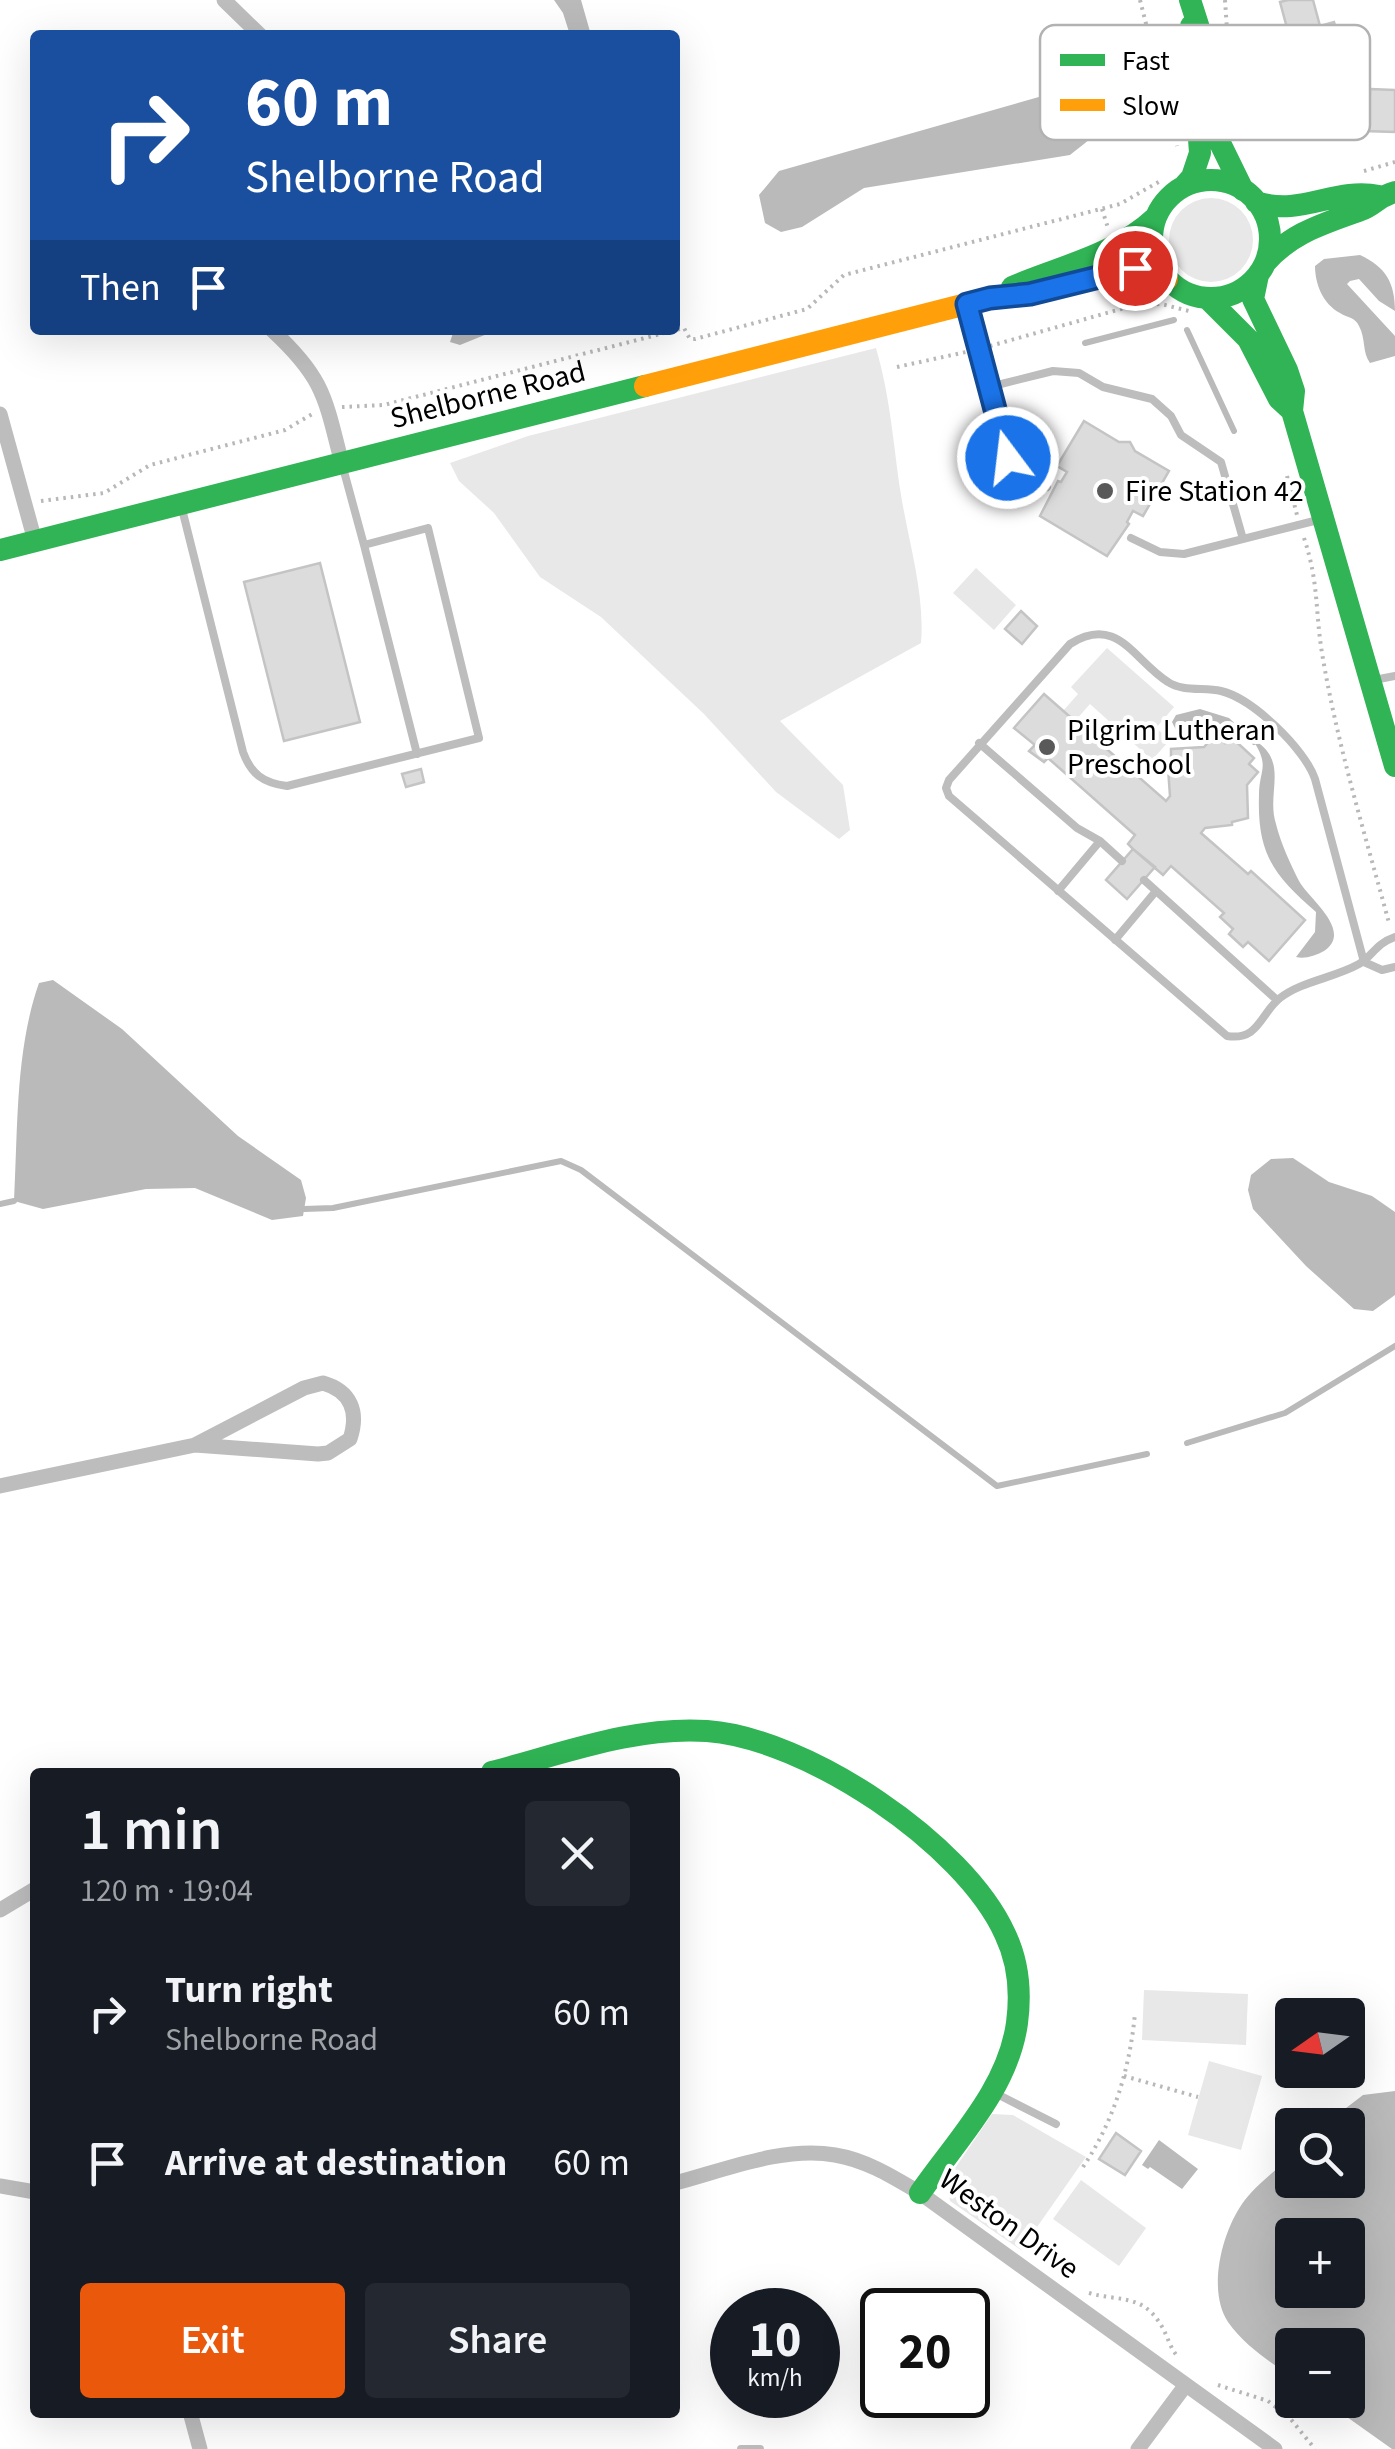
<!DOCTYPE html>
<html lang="en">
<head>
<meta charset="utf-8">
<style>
	:root { --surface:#171b24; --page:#242831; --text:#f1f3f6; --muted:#9ea1a6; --accent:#ea580c }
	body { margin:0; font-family:"Source Sans 3",sans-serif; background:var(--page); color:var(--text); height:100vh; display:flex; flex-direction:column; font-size:38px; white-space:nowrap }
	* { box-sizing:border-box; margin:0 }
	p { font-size:32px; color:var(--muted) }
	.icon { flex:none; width:55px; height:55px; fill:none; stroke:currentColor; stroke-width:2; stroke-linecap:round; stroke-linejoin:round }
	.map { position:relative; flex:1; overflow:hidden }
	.side { position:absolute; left:30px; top:1768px; width:650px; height:650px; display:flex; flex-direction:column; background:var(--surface); border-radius:10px; box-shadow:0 10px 40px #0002 }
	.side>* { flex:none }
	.hud { position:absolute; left:30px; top:30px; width:650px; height:305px; border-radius:10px; box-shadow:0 10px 40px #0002; background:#1a4fa0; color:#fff; overflow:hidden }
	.needle { width:65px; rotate:256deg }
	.controls { position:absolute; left:1275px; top:1998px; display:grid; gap:20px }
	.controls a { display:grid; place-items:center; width:90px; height:90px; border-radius:10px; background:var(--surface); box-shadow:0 10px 40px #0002; font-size:50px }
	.speed { position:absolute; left:710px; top:2288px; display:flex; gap:20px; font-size:50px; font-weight:700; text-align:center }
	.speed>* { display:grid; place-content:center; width:130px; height:130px; border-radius:50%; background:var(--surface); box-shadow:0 10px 40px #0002; line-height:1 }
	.speed small { font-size:25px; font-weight:400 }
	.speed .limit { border:5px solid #111; border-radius:15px; background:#fff; color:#111 }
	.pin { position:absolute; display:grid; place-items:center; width:85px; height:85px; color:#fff; margin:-42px; border:5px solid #fff; border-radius:50%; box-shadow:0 2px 10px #0007 }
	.me { position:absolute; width:110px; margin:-55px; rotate:345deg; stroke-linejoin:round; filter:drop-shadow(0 0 8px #0008) }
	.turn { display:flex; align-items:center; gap:35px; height:210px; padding:0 50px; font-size:45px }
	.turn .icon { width:130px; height:130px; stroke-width:2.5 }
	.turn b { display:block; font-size:70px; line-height:85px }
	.then { display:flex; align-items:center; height:95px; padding:0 50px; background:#0003; gap:20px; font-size:38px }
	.round { display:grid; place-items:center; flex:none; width:105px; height:105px; border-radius:10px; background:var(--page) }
	.headline { display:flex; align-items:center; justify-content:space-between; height:170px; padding:0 50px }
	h1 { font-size:60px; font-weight:600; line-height:75px }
	.action { display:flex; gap:20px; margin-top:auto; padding:20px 50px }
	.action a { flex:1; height:115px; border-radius:10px; background:var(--accent); color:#fff; font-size:40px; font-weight:600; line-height:115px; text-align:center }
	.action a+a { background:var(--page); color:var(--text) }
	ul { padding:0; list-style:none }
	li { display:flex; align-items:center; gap:30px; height:150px; padding:0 50px }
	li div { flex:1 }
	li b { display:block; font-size:38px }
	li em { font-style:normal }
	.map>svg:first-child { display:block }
</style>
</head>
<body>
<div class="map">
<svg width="1395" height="2449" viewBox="0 0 1395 2449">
	<rect width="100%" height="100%" fill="#fff"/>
	<path fill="#e8e8e8" d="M1169 240a42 42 0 1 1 84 0a42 42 0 1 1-84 0Z
		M876,348C891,400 893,443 901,495C909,544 925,594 921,643L780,721L843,785L850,830L839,839L776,792L704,714L601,617L540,577L494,513L459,481L450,463L528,436Z
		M976,568L1016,605L994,630L953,593Z
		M1107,648L1174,707L1156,728L1170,740L1152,760L1090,704L1075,721L1063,711L1078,694L1071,687Z
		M1144,1990L1248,1994L1246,2045L1142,2040Z
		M1209,2061L1262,2076L1241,2150L1188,2135Z
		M992,2114L1013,2115L1086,2157L1021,2250L950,2201L947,2180Z
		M1081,2180L1146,2228L1119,2266L1053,2219Z"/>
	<path fill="#bababa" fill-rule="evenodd" d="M554,0H581L591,35H570L563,13Z
		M1109,77L1122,80C1124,112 1094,137 1070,155L864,188L802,227L781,232L765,223L759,195L779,171Z
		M1360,255C1386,267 1395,283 1395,311L1379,301L1359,279L1350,281L1347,284L1395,336V356L1370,363C1362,352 1366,339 1359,326C1355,317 1348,318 1340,313C1323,304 1315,284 1315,266L1324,259Z
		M454,330H497L460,345L450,342Z
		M1200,709L1229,718L1241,729L1225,723L1192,736H1179L1172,722L1176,715Z
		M1256,741C1289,763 1266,793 1276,824C1281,844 1290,863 1299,881C1308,898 1354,931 1324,951C1315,956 1305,959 1296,957L1315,932L1316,912C1274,875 1257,855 1259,795C1259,770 1270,767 1254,742Z
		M53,980L122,1029L238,1136L301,1180L306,1198L303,1216L272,1220L195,1188L146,1189L43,1209L14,1201C18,1130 15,1051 39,983Z
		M1293,1158L1329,1182L1372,1196L1395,1212V1295L1373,1311L1354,1309L1306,1266L1253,1209L1248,1190L1251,1175L1271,1159Z
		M1395,2091V2449H1392L1323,2400H1348V2345H1292V2377C1269,2361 1245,2346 1228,2322C1207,2290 1222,2233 1242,2204C1254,2186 1277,2170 1292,2155V2180H1348V2125H1324L1363,2095ZM1292,2235H1348V2290H1292Z
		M1159,2140L1198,2169L1182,2189L1150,2167L1148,2169L1142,2165Z"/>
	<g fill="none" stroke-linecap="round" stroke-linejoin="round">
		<path stroke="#bababa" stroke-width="6" d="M1187,330L1234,431
			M1085,343L1174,320
			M1241,729L1254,742
			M0,1204L14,1201
			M304,1209L333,1208L561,1161L581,1170L997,1486L1147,1454
			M1187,1443L1285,1413L1395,1346"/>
	</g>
	<path fill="#dcdcdc" stroke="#c4c4c4" stroke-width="2.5" d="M1288,0H1313L1320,26L1334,22L1340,42L1294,54L1280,2Z
		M1370,89L1395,90V132L1364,131L1365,118H1359L1360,94H1370Z
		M1084,421L1119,442H1130L1135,451L1169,471L1143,516L1133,511L1127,522L1129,524L1107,556L1040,516L1058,481L1061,482L1067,472L1057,466Z
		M320,563L360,722L284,741L244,582Z
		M1021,611L1037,626L1022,644L1005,629Z
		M1044,694L1166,801L1170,796L1168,768H1171V749L1204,747L1216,734L1225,743L1230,736L1254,758L1249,764L1258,772L1247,785L1248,818L1232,822V825L1205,828L1201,833L1248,874L1251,871L1305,920L1269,961L1248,942L1243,947L1229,934L1233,929L1220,917L1224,913L1171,866L1163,875L1133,849L1128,844L1135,835L1048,758L1044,762L1029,751L1035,745L1014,728Z
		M421,769L424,782L406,787L402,774Z
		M1133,849L1155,867L1127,899L1106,880Z
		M1116,2133L1141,2151L1125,2175L1099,2159Z"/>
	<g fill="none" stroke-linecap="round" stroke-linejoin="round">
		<path stroke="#b8b8b8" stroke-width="4" stroke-dasharray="2.5 5" stroke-linecap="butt" d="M1140,0L1177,146
			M1225,0L1228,45
			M1364,171L1395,162
			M1102,209L1108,228
			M990,346L1135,305L1161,304L1193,312
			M897,367L966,352
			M342,407L384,405L684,328L690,339H695L807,309L844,275L1120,204L1162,180
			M1287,476L1297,515
			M41,501L104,493L150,465L285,430L314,413
			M1304,538C1319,583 1315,610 1322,653C1337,744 1365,834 1389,923
			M1124,2076L1198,2097
			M1083,2167C1114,2121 1130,2068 1135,2013
			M1089,2293C1116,2301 1141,2294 1159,2322C1167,2333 1169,2347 1178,2357
			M1218,2385L1268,2401L1289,2417L1315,2449"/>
		<path stroke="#bdbdbd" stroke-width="8" d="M968,307L1008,458L1047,487
			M989,387L1053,371L1079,373L1103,387L1152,399L1171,416L1181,435L1221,462L1243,539
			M182,509L243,752C251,774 263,783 287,786L479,738L428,528L364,545L342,464
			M1131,538L1160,552L1184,554L1318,520
			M364,545L417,754
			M1374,680L1395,676
			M979,743L1077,828L1100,841L1122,861
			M1144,880L1277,1000
			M1058,891L1100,841
			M1115,940L1156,891
			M1364,962L1315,779C1305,749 1252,698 1221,691C1204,687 1183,692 1168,682C1134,661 1118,614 1070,644L949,780L946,788L949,796L1227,1036C1259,1041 1260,1014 1280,998C1302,981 1334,978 1359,964C1374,955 1375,944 1395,937
			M1364,962L1382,970L1395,967
			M995,2093L1056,2124
			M741,2449H760"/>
		<path stroke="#bdbdbd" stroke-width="15" d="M224,0L260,35
			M272,330C324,378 325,397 342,464
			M0,414L35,541
			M323,1383C351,1391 359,1412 350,1439L328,1453L318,1454L195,1445L304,1388Z
			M0,1486L195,1445
			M0,1910L35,1889
			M675,2183C725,2170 783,2146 835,2155C866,2160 893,2177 920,2193L1275,2449
			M0,2186L35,2192
			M190,2412L200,2449
			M1138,2449L1185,2386"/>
		<path stroke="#30b455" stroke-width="22" d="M1190,0L1209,59L1220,143L1243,190
			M1152 239a59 59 0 1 1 118 0a59 59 0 1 1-118 0Z
			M1183,187L1192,177L1200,153L1191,26
			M1256,202C1302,217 1334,187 1379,196
			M1265,263C1292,232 1324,224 1361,210C1375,205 1377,197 1395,192
			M1258,275L1253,299L1287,370L1294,391L1292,411L1395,766
			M1012,287C1063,265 1114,256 1156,217
			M1207,298L1248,339L1279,399L1292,411
			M0,550L645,386
			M492,1772C562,1754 634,1726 707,1731C806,1738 964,1843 1005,1934C1018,1961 1021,1993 1017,2023C1008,2089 956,2141 920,2193"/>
		<path stroke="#ff9f0a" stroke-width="22" d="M645,386L990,298L1030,295L1135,268L1167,279"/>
	</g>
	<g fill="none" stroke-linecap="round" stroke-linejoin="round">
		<g stroke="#114b97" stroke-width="25">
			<path id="route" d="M1008,458L967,304L990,298L1030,294L1135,268"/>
		</g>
		<use href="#route" stroke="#1a73e8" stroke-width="18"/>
	</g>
	<g fill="#595959" stroke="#fff" stroke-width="4">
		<circle cx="1105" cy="491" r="10"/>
		<circle cx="1047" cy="747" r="10"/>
	</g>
	<g text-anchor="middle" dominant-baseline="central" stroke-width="8" stroke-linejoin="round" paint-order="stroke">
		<g font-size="30" fill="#000" stroke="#fff">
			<text transform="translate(488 395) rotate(-14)">Shelborne Road</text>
			<text transform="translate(1009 2224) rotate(36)">Weston Drive</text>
		</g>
		<g font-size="30" fill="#000" stroke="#fff" text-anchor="start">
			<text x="1125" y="491">Fire Station 42</text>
			<text x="1067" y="730">Pilgrim Lutheran<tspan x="1067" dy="34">Preschool</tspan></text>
		</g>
	</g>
	<rect x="1040" y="25" width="330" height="115" rx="15" fill="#fff" stroke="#b2b2b2" stroke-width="2.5"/>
	<rect x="1060" y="54" width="45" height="12" fill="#30b455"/>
	<rect x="1060" y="99" width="45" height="12" fill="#ff9f0a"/>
	<g font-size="28" fill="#000">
		<text x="1122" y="70">Fast</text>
		<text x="1122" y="115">Slow</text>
	</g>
</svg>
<div class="controls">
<a><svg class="needle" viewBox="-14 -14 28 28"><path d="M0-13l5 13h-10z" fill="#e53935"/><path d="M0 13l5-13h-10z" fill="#9ea1a6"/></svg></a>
<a><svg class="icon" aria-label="search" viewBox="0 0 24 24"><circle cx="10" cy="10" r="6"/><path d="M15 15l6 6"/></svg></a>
<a>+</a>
<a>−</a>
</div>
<div class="speed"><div>10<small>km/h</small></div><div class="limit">20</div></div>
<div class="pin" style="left:1135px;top:268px;background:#d93025"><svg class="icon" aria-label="arrive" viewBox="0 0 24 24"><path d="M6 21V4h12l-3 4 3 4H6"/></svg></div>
<svg class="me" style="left:1008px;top:458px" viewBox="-20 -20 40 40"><circle r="17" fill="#1a73e8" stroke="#fff" stroke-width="3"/><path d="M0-11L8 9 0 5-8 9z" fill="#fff"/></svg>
<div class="hud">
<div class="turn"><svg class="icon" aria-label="right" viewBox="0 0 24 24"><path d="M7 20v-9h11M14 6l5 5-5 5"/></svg><div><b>60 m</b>Shelborne Road</div></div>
<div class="then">Then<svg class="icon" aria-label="arrive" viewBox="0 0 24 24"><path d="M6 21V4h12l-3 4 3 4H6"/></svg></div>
</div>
<section class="side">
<div class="headline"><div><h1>1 min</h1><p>120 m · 19:04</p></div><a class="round"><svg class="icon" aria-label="close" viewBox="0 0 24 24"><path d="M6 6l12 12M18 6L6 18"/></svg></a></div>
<ul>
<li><svg class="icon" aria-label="right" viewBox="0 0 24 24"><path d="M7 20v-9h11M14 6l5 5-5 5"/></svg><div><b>Turn right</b><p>Shelborne Road</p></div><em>60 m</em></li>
<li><svg class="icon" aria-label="arrive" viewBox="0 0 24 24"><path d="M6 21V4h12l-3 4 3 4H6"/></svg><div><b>Arrive at destination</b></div><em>60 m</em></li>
</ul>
<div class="action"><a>Exit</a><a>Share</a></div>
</section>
</div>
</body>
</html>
